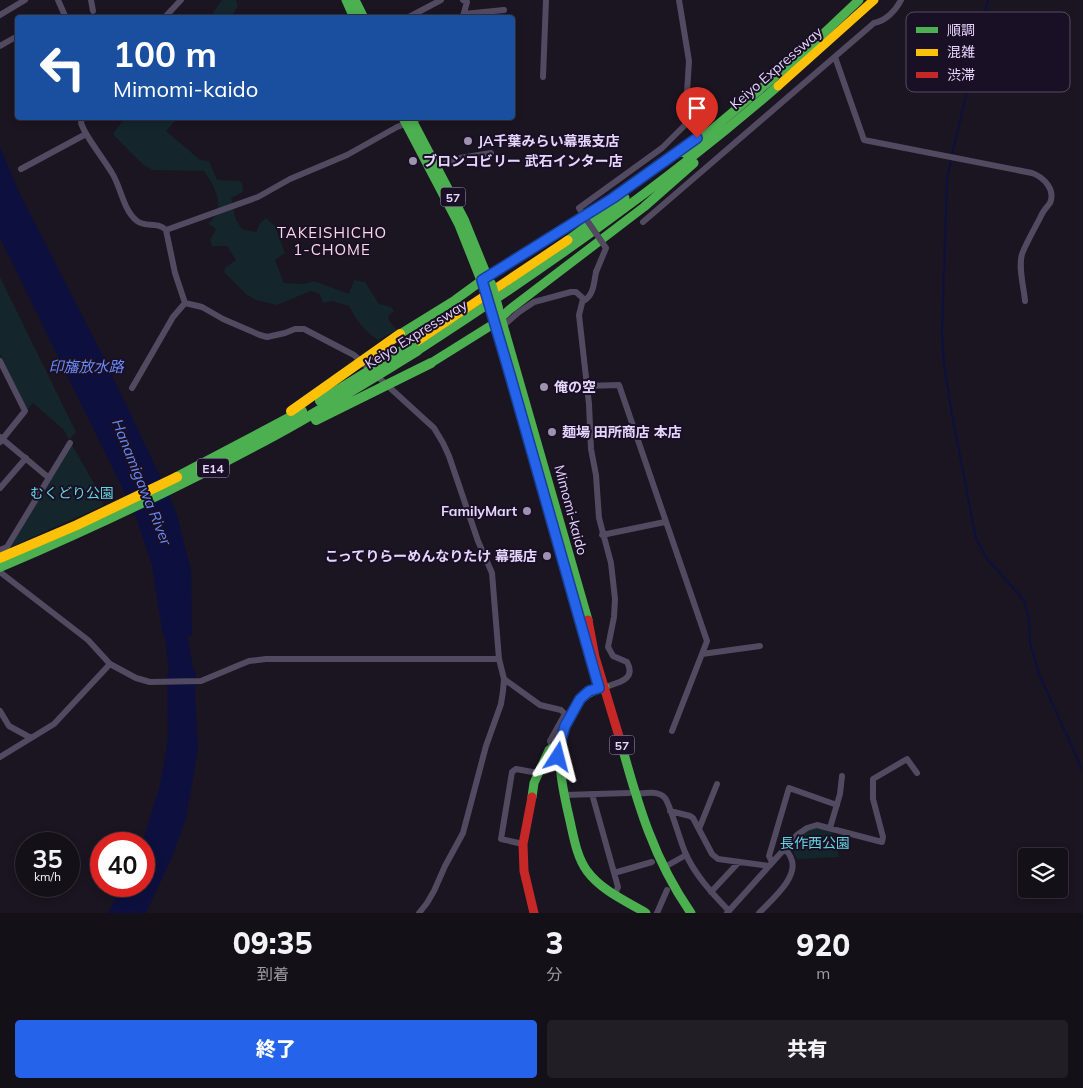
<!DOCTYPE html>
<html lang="ja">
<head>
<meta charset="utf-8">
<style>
	:root { --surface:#141018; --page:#211e25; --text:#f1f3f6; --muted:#9d9da2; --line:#333037; --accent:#2563eb }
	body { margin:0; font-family:Mulish,"Noto Sans JP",sans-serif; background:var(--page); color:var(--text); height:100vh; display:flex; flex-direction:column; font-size:19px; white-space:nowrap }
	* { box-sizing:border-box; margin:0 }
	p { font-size:16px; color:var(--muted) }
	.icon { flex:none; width:28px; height:28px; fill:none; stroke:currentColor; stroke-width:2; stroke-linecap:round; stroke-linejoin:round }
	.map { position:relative; height:913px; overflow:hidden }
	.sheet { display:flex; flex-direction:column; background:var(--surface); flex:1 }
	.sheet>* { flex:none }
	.top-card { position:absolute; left:15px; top:15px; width:500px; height:105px; border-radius:5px; box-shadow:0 2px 8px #0003,0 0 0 1px var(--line); background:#1a4fa0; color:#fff; overflow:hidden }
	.fabs { position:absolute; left:1018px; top:848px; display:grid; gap:10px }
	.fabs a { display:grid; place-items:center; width:50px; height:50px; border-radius:5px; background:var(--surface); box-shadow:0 2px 8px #0003,0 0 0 1px var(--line); font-size:25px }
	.speed { position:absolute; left:15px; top:832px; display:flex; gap:10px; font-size:25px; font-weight:700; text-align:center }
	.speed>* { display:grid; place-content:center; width:65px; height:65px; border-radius:50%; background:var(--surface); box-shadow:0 2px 8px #0003,0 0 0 1px var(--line); line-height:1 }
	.speed small { font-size:12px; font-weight:400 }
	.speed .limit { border:8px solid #d22; background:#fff; color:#111 }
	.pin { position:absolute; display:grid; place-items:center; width:42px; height:42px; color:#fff; margin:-51px -21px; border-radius:50% 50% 50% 0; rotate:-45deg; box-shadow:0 0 5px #0007 }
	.pin .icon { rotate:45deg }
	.me { position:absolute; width:55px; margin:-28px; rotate:9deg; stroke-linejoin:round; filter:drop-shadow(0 0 4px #0008) }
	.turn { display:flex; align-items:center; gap:18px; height:105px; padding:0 15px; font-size:22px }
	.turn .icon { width:65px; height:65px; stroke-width:2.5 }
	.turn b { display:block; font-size:35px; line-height:42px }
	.eta { display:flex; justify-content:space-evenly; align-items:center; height:85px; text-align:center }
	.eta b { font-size:30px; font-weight:800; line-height:35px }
	.cta { display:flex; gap:10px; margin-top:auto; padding:10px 15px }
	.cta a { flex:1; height:58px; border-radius:5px; background:var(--accent); color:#fff; font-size:20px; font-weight:800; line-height:58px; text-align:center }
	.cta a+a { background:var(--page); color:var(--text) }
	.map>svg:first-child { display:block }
</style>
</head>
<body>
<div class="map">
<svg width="1083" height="913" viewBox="0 0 1083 913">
	<rect width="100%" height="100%" fill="#1a1520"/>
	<path fill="#14252c" d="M222,0H236L238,6L231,17H210Z
		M125,118H178L166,131L200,160L209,161L217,180L239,181L242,183L243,192L231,198L236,220L242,229L256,232L260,223L266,218L275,226L285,253L275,260L284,283L305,284L314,281L349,294L354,280L365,282L379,304L391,307L394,311L388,316L390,322L397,330L378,340C364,331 357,321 349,306L332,301L323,303L320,294L311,291L277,305L256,300L247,295L224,272L225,268L236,260L227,246H212L210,240L216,229L212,226L208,224C227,207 216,189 204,171L153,170L145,166L133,155L113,134Z
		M0,277L76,432L69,440L64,430L33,403L27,410L0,354Z
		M72,445L95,485L104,505L9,548Z
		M817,828L832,830L839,857L797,859L791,848C796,837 805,830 817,828Z"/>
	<path fill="#0d103e" d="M0,146L17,188L104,358L170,497L177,515L191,570L192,635L188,636L193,670L196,671L195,694L198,749L186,818L173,855L146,913H108L122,886H144V844H142L160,785L168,739L167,674L169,672L165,637L163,636L152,566L135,514L0,238Z"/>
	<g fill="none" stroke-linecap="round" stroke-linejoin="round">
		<path stroke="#0d103e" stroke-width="2" d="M952,155L988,0
			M951,160L947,179L942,333L944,365L952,414L976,539L988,560L1024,600L1029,620L1030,643L1039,674L1083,771"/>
		<path stroke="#524a61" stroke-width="6" d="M58,0L66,18
			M91,0L93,11
			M464,14L504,10
			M0,15L25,0
			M463,16L467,2L463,0
			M164,18L181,0
			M407,18L441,0
			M0,46L14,38
			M835,57L864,140L1032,173C1043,177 1056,189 1050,203C1047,207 1043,211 1041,216C1035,228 1027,241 1022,254C1018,268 1024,287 1025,301
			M543,77L546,0
			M82,118L81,123L84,130C92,145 103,158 112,173C121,187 123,210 137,221C146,228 157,221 166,230L175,273L185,303L202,307L223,319L260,335L267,337L285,333L295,329H304L354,355L434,428L443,443L449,456L478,541L492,573L499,659L504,679L503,691L501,704L486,746L463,833L445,866L434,891L427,903L419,913
			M437,166L460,158L491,153
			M21,169L86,134
			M582,213L579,208L662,148L685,125L689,61L679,0
			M643,222L874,23C886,21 896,10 901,0
			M166,230L258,197L290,179L347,155L397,127L420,118
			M583,299L579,315L589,404L591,449L596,475L599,518L611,563L615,599L614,617L608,647L613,656L627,662C637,680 617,683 605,687
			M503,326L519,312L534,302L571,292H576L585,300C594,294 594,282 596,272
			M0,361L25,411L0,442
			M587,386L619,385L707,641L672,731
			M132,388L173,317L185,303
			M0,437L49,478
			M0,488L26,458
			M602,535L665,522
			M0,550L7,547L70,443
			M0,572L88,640L110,664L136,678L150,682L201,681L249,661L266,659H499
			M702,654L760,646
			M504,679L540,705L561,710L565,714L550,741L552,747
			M0,711L9,726L31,738
			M0,757L54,724L110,664
			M592,794L618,887L615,894
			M636,794C645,793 658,790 665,798C670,804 680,841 685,852C694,874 712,893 729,911
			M564,795L629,793
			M670,811L690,816L693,818L712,854L718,859L769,866
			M830,828L840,794L842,776
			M699,829L717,784
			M523,844L501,839L512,772L516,769L538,773
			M772,862L769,856L789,788L837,805
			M663,868L686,855
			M614,873L652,862
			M711,892L739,862
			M657,913L667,890
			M727,913L797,835L807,828L817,825L882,842L883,837L873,799V779L907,759L917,773
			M759,913C770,901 800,877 791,858C790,855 787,851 785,848"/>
		<path stroke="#4caf50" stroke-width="9" d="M346,0L354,18
			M355,0L364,18
			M403,118L459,225L484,288
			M411,118L464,219L490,283
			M684,153L803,53L859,0
			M568,240L625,198
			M499,311L588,620
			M493,316L588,653
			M400,334L455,300L488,276L613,198L687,145
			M417,351C542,270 665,184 778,86
			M431,363L495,323L509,310L644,207L694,163
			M605,687C587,691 577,700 569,718C553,752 562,786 570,821C574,839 577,857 587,871C602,891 626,901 646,913
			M621,743C638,805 654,860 691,913
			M532,797L534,783L549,750L560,743"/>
		<path stroke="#ffc107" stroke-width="9" d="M778,86L874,0
			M413,344L568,240"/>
		<path stroke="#c62828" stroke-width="9" d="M588,620L595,657L621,743
			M532,797L523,844L524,871L534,913"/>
		<path stroke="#524a61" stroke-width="6" d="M582,213L606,248L596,272"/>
		<path stroke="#4caf50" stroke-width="10" d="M491,284L498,308
			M320,401L413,344
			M316,420L431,363
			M177,477L302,411
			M0,567C94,527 187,483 277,434C325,408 371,379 417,351"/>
		<path stroke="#ffc107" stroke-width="10" d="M484,288L492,313
			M291,411L400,334
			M0,558L77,525L177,477"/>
	</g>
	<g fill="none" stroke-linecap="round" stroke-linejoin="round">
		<g stroke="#184099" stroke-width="12">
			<path id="route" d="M558,757L560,743L565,726L580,699L589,691L599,688L510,375L482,280L613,198L697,138"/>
		</g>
		<use href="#route" stroke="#2563eb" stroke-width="9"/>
	</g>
	<g fill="#9f92b0" stroke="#1a1025" stroke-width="2">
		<circle cx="468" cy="141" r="5"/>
		<circle cx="413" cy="161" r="5"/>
		<circle cx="544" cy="387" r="5"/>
		<circle cx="552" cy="432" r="5"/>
		<circle cx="527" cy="511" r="5"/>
		<circle cx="547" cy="556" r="5"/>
	</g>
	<g text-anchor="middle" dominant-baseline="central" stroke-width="4" stroke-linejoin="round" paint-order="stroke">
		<g fill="#1a1025" stroke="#a99abc" stroke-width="1">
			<rect x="440.5" y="187.5" width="25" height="19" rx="4"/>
			<rect x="197" y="458.5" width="32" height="19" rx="4"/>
			<rect x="609.5" y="735.5" width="25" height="19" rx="4"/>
		</g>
		<g font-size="12" font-weight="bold" fill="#e6d5fd">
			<text x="453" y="197">57</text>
			<text x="213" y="468">E14</text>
			<text x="622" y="745">57</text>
		</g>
		<g font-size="14" fill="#e6d5fd" stroke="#1a1025">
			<text transform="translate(776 68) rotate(-41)">Keiyo Expressway</text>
			<text transform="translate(416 334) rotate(-32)">Keiyo Expressway</text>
			<text transform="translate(571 510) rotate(75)">Mimomi-kaido</text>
		</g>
		<g font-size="14" font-weight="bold" fill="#e6d5fd" stroke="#1a1025" text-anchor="start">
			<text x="478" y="141">JA千葉みらい幕張支店</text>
			<text x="423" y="161">ブロンコビリー 武石インター店</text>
			<text x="554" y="387">俺の空</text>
			<text x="562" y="432">麺場 田所商店 本店</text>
			<text x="517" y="511" text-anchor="end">FamilyMart</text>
			<text x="537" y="556" text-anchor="end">こってりらーめんなりたけ 幕張店</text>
		</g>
		<g font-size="14" fill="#63d4db" stroke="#1a1025">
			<text x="72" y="493">むくどり公園</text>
			<text x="815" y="843">長作西公園</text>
		</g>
		<g font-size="15" letter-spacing="1" fill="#fdd7e4" stroke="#1a1025">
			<text x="332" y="232">TAKEISHICHO<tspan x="332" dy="17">1-CHOME</tspan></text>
		</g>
		<g font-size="15" font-style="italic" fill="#6789f9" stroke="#1a1025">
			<text x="86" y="366">印旛放水路</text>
			<text transform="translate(142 482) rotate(68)">Hanamigawa River</text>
		</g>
	</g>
	<rect x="906" y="12" width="164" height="80" rx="8" fill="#1a1025" stroke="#574b66" stroke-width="1"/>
	<rect x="916" y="27" width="22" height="6" fill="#4caf50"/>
	<rect x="916" y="49" width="22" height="7" fill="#ffc107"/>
	<rect x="916" y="72" width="22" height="6" fill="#c62828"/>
	<g font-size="14" fill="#e6d5fd">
		<text x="947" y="35">順調</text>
		<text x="947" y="57">混雑</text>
		<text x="947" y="80">渋滞</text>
	</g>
</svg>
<div class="fabs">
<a><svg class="icon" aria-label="layers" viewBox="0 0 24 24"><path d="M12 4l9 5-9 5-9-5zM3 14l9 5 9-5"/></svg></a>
</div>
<div class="speed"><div>35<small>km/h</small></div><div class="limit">40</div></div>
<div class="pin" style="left:697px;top:138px;background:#d93025"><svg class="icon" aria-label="arrive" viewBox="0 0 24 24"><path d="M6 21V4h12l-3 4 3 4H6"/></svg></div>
<svg class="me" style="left:558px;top:757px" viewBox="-20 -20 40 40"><path d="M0-17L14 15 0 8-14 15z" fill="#2563eb" stroke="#fff" stroke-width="4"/></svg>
<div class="top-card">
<div class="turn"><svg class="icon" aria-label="left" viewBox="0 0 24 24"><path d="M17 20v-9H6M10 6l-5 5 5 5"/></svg><div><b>100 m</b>Mimomi-kaido</div></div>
</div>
</div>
<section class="sheet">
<div class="eta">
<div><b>09:35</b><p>到着</p></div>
<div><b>3</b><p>分</p></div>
<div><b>920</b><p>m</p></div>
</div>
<div class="cta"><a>終了</a><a>共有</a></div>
</section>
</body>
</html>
